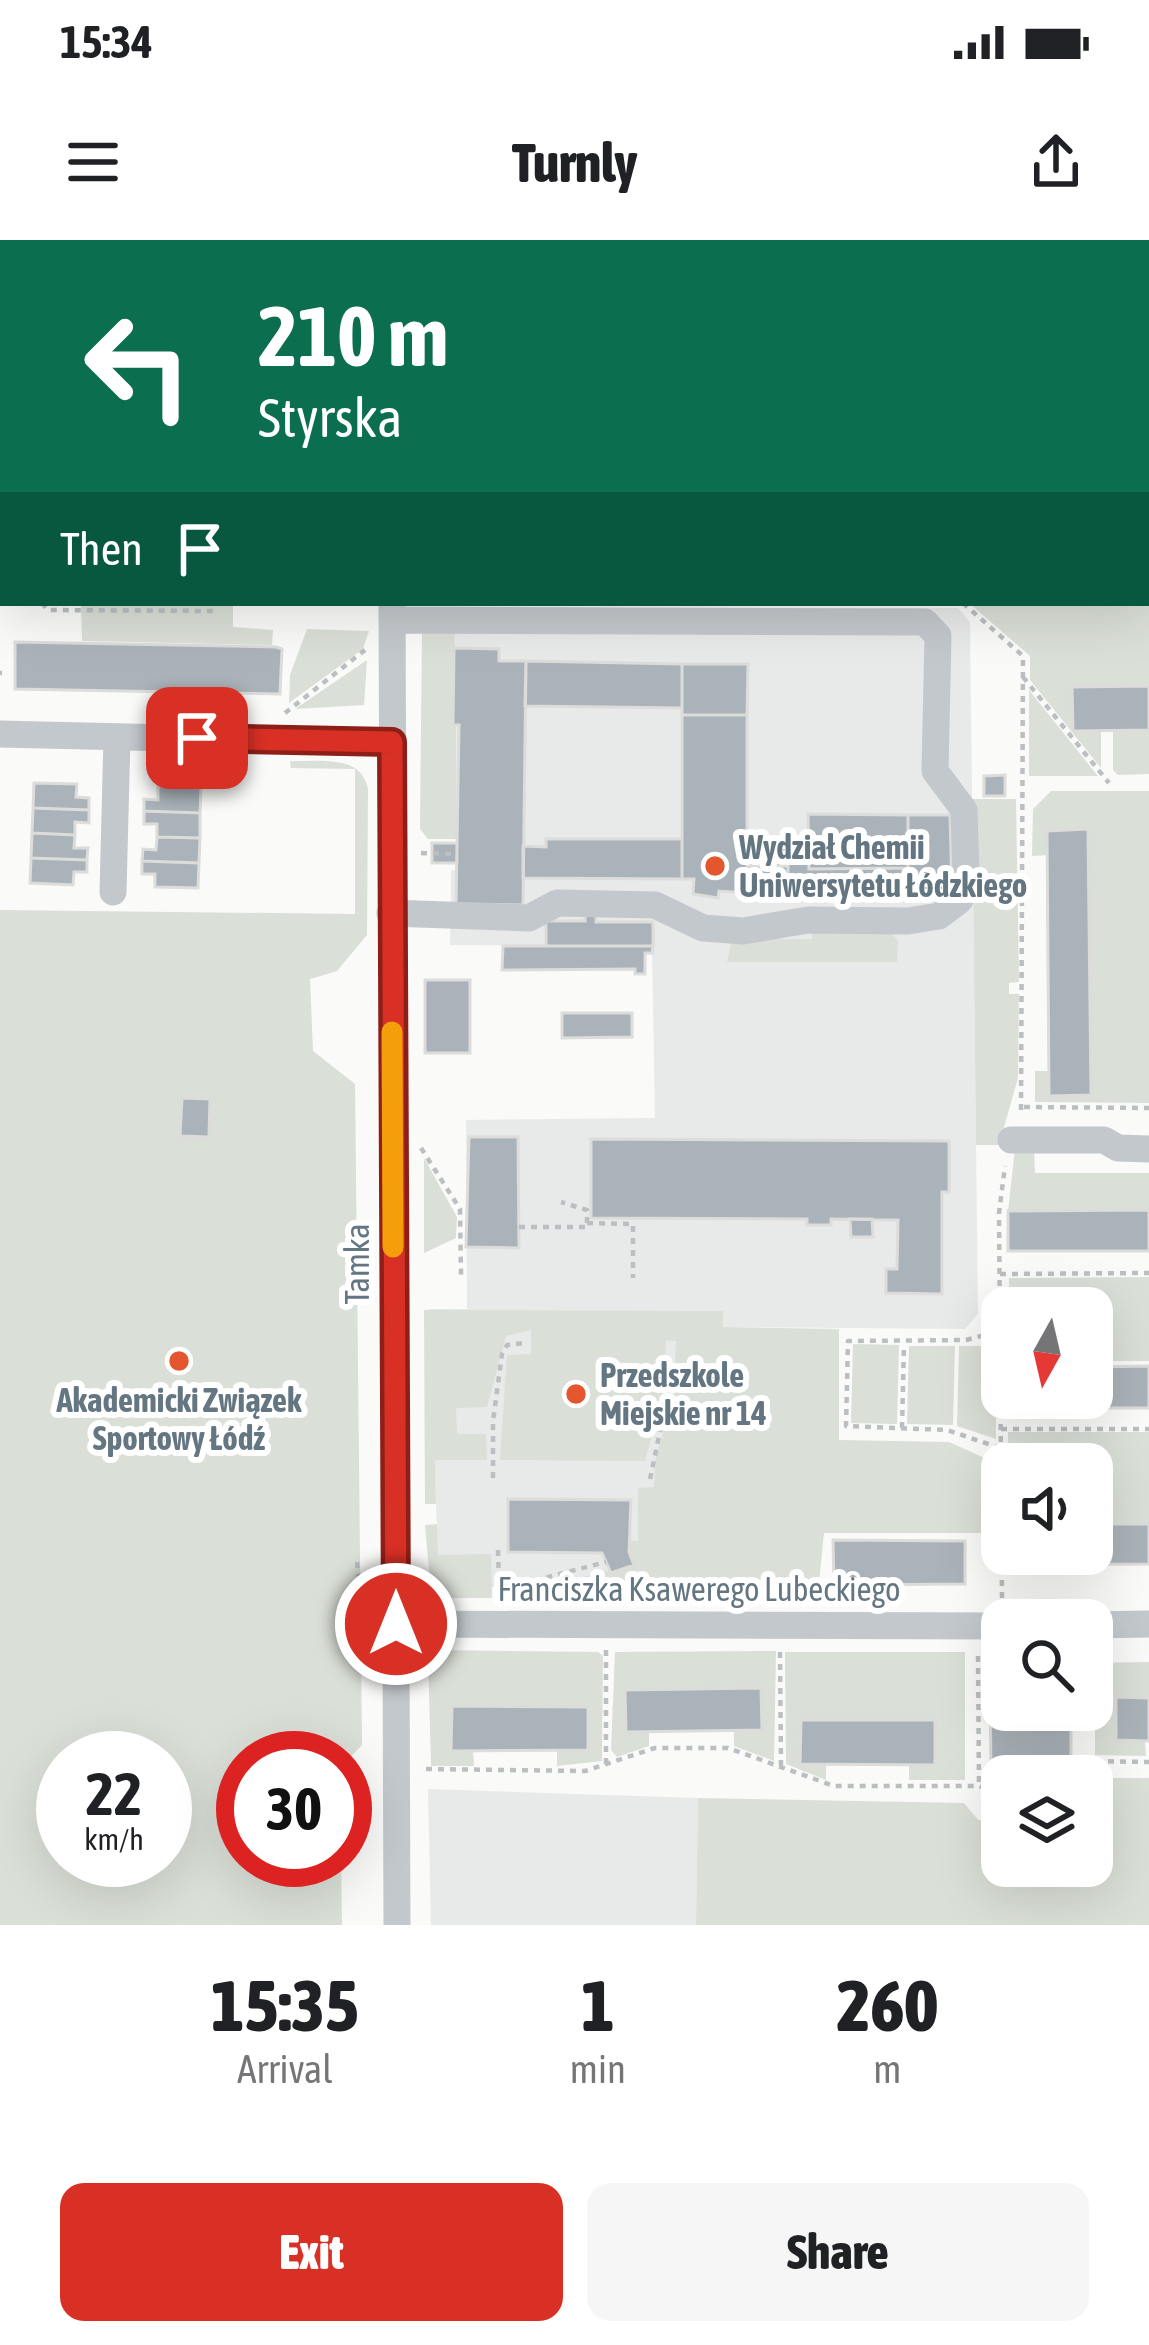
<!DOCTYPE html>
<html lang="en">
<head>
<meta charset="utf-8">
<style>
	:root { --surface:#fff; --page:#f6f6f6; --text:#202124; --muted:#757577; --accent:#d93025 }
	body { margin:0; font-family:"Asap Condensed",sans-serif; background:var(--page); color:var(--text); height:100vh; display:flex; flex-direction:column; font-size:45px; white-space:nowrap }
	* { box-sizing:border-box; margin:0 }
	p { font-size:39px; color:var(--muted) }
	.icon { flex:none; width:66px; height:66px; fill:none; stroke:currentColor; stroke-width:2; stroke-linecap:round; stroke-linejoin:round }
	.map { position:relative; height:1685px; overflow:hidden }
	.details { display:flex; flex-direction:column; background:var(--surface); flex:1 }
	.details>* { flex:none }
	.banner { position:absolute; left:0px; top:0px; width:1149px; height:366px; box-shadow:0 12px 48px #0002; background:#0b6e4f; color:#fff; overflow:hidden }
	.needle { width:78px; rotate:188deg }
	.buttons { position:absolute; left:981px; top:1047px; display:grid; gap:24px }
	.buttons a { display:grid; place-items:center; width:132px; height:132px; border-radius:24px; background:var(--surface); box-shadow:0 12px 48px #0002; font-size:60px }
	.speed { position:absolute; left:36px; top:1491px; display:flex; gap:24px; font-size:60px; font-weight:700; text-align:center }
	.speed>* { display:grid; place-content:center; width:156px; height:156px; border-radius:50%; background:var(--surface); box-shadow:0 12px 48px #0002; line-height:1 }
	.speed small { font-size:30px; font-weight:400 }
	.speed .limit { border:18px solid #d22; background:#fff; color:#111 }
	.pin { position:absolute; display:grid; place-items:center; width:102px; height:102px; color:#fff; margin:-51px; border-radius:24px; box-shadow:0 6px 18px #0006 }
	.me { position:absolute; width:132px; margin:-66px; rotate:0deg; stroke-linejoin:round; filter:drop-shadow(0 0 9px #0008) }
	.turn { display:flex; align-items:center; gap:42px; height:252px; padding:0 60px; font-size:54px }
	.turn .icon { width:156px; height:156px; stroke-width:2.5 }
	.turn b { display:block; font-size:84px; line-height:102px }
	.then { display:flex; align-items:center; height:114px; padding:0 60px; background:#0003; gap:24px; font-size:45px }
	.eta { display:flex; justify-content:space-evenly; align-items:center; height:204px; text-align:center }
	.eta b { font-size:72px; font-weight:800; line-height:84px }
	.primary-button { display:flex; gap:24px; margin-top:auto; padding:24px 60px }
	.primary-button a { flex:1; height:138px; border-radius:24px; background:var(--accent); color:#fff; font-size:48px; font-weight:800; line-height:138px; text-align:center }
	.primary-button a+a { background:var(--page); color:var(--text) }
	.status { display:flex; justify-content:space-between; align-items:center; height:84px; padding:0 60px; background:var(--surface); direction:ltr }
	.status svg { height:33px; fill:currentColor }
	header { display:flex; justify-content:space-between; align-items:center; height:156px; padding:0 60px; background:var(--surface); font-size:54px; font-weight:800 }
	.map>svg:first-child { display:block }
</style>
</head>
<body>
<div class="status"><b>15:34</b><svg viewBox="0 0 49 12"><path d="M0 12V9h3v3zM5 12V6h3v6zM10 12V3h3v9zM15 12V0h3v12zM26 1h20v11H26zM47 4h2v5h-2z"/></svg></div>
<header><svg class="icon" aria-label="menu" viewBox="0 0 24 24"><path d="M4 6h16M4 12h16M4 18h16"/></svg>Turnly<svg class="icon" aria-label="share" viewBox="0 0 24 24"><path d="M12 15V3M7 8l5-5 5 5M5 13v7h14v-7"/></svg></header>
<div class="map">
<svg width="1149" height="1685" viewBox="0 0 1149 1685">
	<rect width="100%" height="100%" fill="#fafaf8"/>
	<path fill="#e8e9e9" d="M958,368L970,382L978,1074L965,1089L723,1087L719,1347H439L429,1069H467L466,880L655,878L652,706L450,705L451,631L457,629V599L455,370Z
		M428,1549L698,1558L696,1685H431Z"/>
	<path fill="#dadfd7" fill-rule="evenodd" d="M68,363H233V387L273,390L272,405L82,401L81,365Z
		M969,363H1149V446L1072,448L1073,490H1101V528L1030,440V416Z
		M422,388H455L457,599H428L420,589Z
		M307,389L369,391L363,409L289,463L290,435Z
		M367,420L364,465L295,469Z
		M1029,450L1098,536H1029Z
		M1113,490H1149V534L1118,535L1113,530Z
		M290,521C318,522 361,513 368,549L367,695L337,731L310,739L313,811L355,844L362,1505L345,1523V1518H243V1620H341L342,1685H0V670L355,674V529L291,528ZM63,1518H165V1620H63Z
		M1051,551H1149V863L1035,862V831H1049V856L1091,855L1088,590L1048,592V615L1032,616L1033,569Z
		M972,559H1016L1019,742L1009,743V754H1019L1018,838L999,905H976Z
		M812,690L892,694L898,701L897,722H727L732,699H812Z
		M1015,909L1034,910L1035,933H1149V970L1008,971Z
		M424,918L457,977L456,998L424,1013Z
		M1149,1037V1121H1092V1068H1009V1038Z
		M424,1070L723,1071V1087L839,1089V1200L949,1202L989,1220V1293H824L819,1343L539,1347L634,1325L629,1312L631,1301H638V1248L654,1247L655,1221L674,1154L676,1101L666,1100L664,1152L645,1221L500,1220L507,1115L531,1114V1090L506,1096L487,1167L456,1168L457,1194H486L487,1220H435L436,1264H425Z
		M853,1104L899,1105L897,1184L851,1183Z
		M909,1106H955L953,1185L907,1184Z
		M959,1106H996V1199L957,1186Z
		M1008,1192H1149V1284H1092V1224H1008Z
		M437,1284L438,1315L491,1314L492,1358H439L431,1353L425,1285Z
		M434,1410L598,1412L603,1416L602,1521L557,1526V1510H588L587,1467L452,1466L451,1510L473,1511L474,1526H431L428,1415Z
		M776,1411L774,1521L734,1506V1491L762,1490L760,1448L626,1450V1492H649V1506L617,1517L611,1510L615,1412Z
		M785,1412H965V1540H909V1526L934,1525V1480H801L800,1524L826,1525V1540L786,1524Z
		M1149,1422V1458H1116V1500L1145,1501L1146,1516L1095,1515V1423Z
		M1095,1538H1149V1685H696L698,1558L964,1563L978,1580L1002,1581V1626H1092Z"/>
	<path fill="#aab3b9" stroke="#dcdcda" stroke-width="3" d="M15,402L276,407L282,409L280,454L15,449Z
		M454,408L499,409V421H526L523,665L456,664L459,485H453Z
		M526,421L682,424V468L525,466Z
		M682,424H748L747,475H682Z
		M1149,446V490L1073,491L1072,447Z
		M682,475H747V653L719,651L718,658L693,654L694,639H682Z
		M1005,535V556H984V536Z
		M34,543L77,544L76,557L89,558V570L33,568Z
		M158,546L201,548L200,573L144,571V559L158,560Z
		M33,568L89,570V583L75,582V595L32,593Z
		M144,571L200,573V598L157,597V584H144Z
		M808,574L908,575V628L809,629Z
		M908,575H950L952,652H908Z
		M1088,589L1091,855L1049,856L1047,591Z
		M32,593L75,595L74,608H88L87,620L31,618Z
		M157,597L200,598L199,623L142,621L143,609L156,610Z
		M546,599H682V639L523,638V606L546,607Z
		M788,601L808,602L809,629L908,628V652H808V647H788Z
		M788,601V626H747L745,602Z
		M432,603H457V623H432Z
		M31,618L87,620V632H74L73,645L30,643Z
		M142,621L199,623L198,648L155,647V634H142Z
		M747,626H788V653H747Z
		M585,673H596V682H653V706H546V681H585Z
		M503,706H653L652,713H645V734H635V729L502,730Z
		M425,740H470V813H425Z
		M562,773H632V797L562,798Z
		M182,858L210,859L209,897L180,896Z
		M469,897H518L519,1008L466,1007Z
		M591,899L949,901V952H942V1054L886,1053V1029H897L898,980L831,979V985H807V979L591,978Z
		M1149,970V1011H1008V971Z
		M850,979H872L873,997H851Z
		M1149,1126V1168H1009V1158H1092V1127Z
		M508,1259L631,1260L629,1312L634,1325L611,1333L602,1313L508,1312Z
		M1092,1284H1149V1324L1009,1325V1314H1092Z
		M833,1300L965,1301V1344L834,1345Z
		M761,1448L762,1490L626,1492L625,1450Z
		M990,1448H1002V1470H1071V1529H991Z
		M1116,1457L1149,1458V1501L1116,1500Z
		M452,1466L588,1467V1510L451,1511Z
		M801,1480H935V1525L800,1524Z"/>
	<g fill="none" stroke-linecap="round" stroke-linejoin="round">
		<path stroke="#bbbfc2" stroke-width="4.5" stroke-dasharray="6 6" stroke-linecap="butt" d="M812,0L816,3
			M890,0L913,1
			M966,2L984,0
			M706,3V0
			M848,3L852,0
			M0,104H3
			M42,363L48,370L213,371
			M963,363L1023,416L1021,875
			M0,433H2
			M1023,437L1109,543
			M285,473L365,410
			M421,613L457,614
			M1024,867L1149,868
			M421,908L460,969L461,1035
			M587,983L633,984V1038
			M519,987H587V970L561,962
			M1000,1034L1149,1033
			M902,1188L904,1104
			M1001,1189H1149
			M1000,1208L947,1190L846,1186L848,1101L966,1100L1000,1091
			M493,1238V1181L502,1114L507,1105L525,1103
			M650,1239L668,1153
			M498,1310L499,1347
			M357,1322L360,1355
			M499,1342H529L606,1322
			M1002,1358L999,973L1005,926
			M780,1412L781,1527
			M978,1416L979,1546
			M1084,1521L1149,1522
			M606,1524V1410
			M426,1529L585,1531L655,1508H728L834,1546H979L1002,1556"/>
		<path stroke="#c3c8cc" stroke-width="27" d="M394,3V0
			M940,3V0
			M0,306H3
			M392,363L397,1685
			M0,494L391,503
			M113,652L117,497
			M390,673L529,678L557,663L655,665L703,688L743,691L808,680L908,681L939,676L960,660L966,635L964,570L935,531L938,396L925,382L392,380
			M1011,900H1104L1118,908L1149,909
			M396,1384L1002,1386
			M1092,1385L1149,1384"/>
	</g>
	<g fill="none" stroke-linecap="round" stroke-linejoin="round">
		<g stroke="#8d1f18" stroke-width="30">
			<path id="route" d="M197,498L392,502L396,1384"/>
		</g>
		<use href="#route" stroke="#d93025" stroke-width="21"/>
		<path stroke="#f59e0b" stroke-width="21" d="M392,792L393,1007"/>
	</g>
	<g fill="#e4572e" stroke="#fff" stroke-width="4.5">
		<circle cx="715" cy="626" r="12"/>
		<circle cx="179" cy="1121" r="12"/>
		<circle cx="576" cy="1154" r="12"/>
	</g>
	<g text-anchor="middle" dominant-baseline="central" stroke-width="12" stroke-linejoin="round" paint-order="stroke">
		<g font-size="33" font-weight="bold" fill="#657683" stroke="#fff" text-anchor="start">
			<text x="739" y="607">Wydział Chemii<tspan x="739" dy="38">Uniwersytetu Łódzkiego</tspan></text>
			<text x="600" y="1135">Przedszkole<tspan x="600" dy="38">Miejskie nr 14</tspan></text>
			<text x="179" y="1160" text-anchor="middle">Akademicki Związek<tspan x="179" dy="38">Sportowy Łódź</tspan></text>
		</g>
		<g font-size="33" fill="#657683" stroke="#fff">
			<text transform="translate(357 1024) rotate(-90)">Tamka</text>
			<text x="699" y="1349">Franciszka Ksawerego Lubeckiego</text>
		</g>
	</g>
</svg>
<div class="buttons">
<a><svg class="needle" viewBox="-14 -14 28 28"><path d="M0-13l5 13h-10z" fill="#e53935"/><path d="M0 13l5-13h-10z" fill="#757577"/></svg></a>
<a><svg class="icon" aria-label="sound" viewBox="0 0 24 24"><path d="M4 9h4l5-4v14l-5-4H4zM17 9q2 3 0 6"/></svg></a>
<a><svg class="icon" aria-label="search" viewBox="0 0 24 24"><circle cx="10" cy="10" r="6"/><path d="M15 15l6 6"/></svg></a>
<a><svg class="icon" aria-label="layers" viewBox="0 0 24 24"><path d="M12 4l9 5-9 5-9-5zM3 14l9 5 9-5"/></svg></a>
</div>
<div class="speed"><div>22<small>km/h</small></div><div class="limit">30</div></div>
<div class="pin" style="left:197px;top:498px;background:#d93025"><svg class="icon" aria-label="arrive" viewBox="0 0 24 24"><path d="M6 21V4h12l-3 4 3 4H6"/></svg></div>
<svg class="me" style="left:396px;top:1384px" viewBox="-20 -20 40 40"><circle r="17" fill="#d93025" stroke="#fff" stroke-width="3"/><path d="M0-11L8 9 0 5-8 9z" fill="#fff"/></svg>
<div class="banner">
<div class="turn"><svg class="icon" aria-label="left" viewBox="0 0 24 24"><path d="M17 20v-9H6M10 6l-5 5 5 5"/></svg><div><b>210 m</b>Styrska</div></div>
<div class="then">Then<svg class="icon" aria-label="arrive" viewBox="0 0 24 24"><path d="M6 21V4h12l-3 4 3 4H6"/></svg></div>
</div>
</div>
<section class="details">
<div class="eta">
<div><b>15:35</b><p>Arrival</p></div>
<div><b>1</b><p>min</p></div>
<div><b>260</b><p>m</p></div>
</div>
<div class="primary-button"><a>Exit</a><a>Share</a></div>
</section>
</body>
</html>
